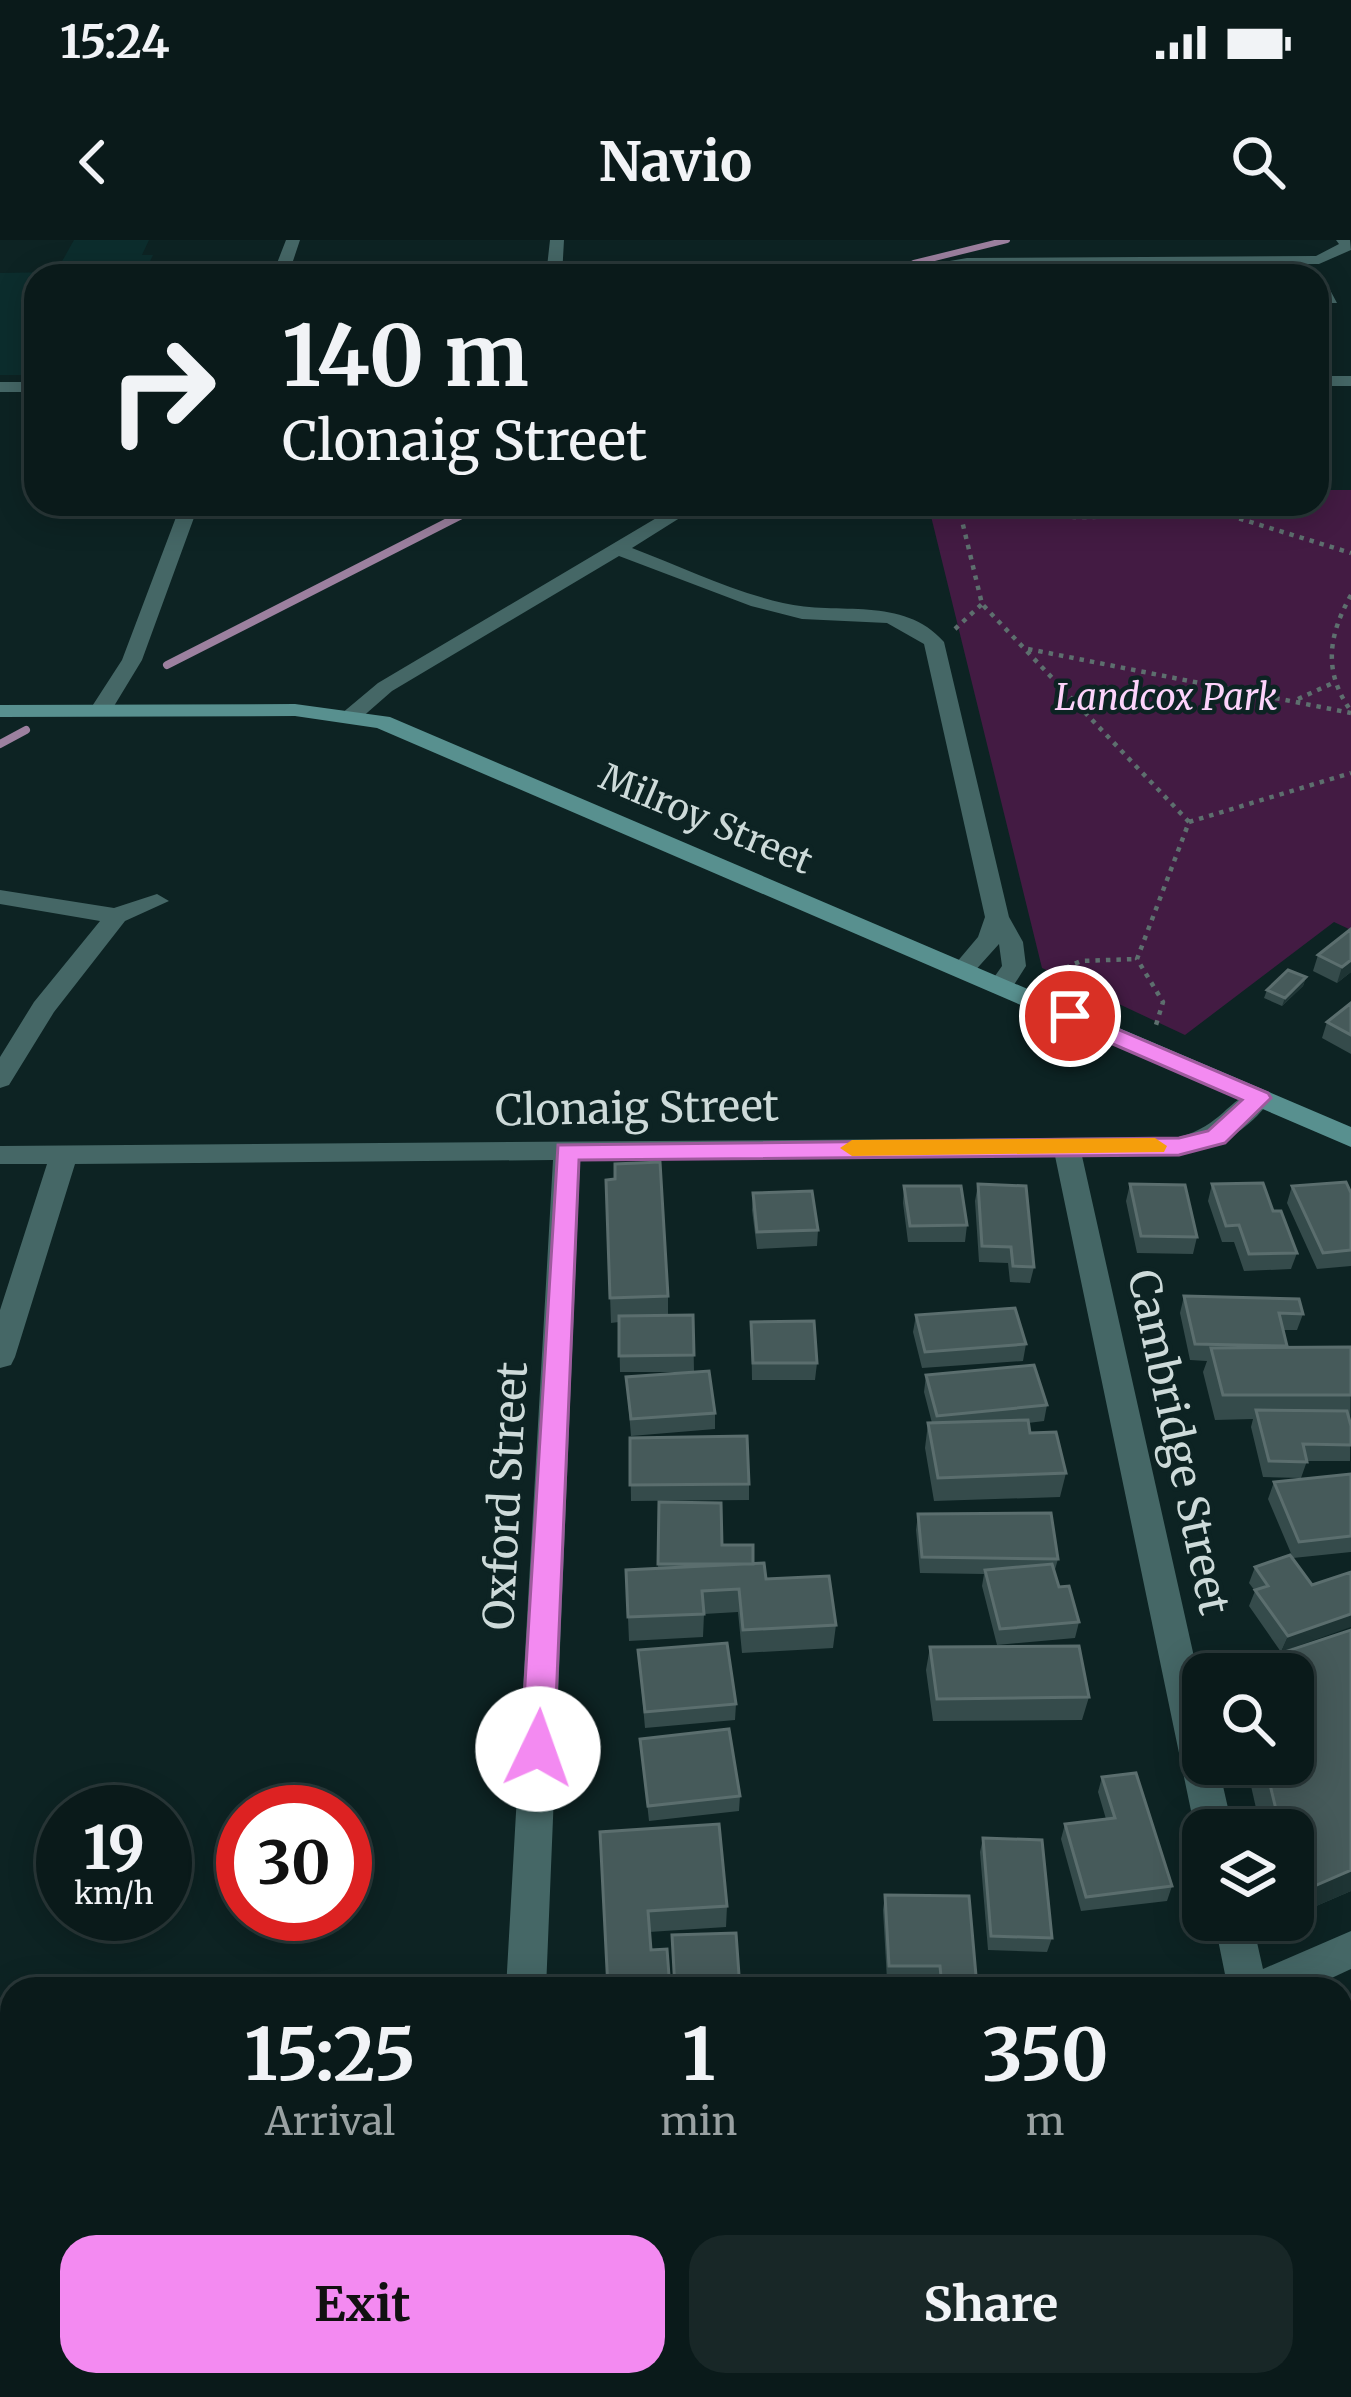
<!DOCTYPE html>
<html lang="en">
<head>
<meta charset="utf-8">
<style>
	:root { --surface:#0a1a1a; --page:#182727; --text:#f1f3f6; --muted:#99a1a2; --line:#2a3839; --accent:#f38af1 }
	body { margin:0; font-family:Merriweather,serif; background:var(--page); color:var(--text); height:100vh; display:flex; flex-direction:column; font-size:45px; white-space:nowrap }
	* { box-sizing:border-box; margin:0 }
	p { font-size:39px; color:var(--muted) }
	.icon { flex:none; width:66px; height:66px; fill:none; stroke:currentColor; stroke-width:2; stroke-linecap:round; stroke-linejoin:round }
	.map { position:relative; flex:1; overflow:hidden }
	.drawer { position:absolute; left:0px; top:1737px; width:1353px; height:420px; display:flex; flex-direction:column; background:var(--surface); border-radius:36px 36px 0 0; box-shadow:0 6px 30px #0003,0 0 0 3px var(--line) }
	.drawer>* { flex:none }
	.banner { position:absolute; left:24px; top:24px; width:1305px; height:252px; border-radius:36px; box-shadow:0 6px 30px #0003,0 0 0 3px var(--line); background:#0a1a1a; color:var(--text); overflow:hidden }
	.buttons { position:absolute; left:1182px; top:1413px; display:grid; gap:24px }
	.buttons a { display:grid; place-items:center; width:132px; height:132px; border-radius:24px; background:var(--surface); box-shadow:0 6px 30px #0003,0 0 0 3px var(--line); font-size:60px }
	.speed { position:absolute; left:36px; top:1545px; display:flex; gap:24px; font-size:60px; font-weight:700; text-align:center }
	.speed>* { display:grid; place-content:center; width:156px; height:156px; border-radius:50%; background:var(--surface); box-shadow:0 6px 30px #0003,0 0 0 3px var(--line); line-height:1 }
	.speed small { font-size:30px; font-weight:400 }
	.speed .limit { border:18px solid #d22; background:#fff; color:#111 }
	.pin { position:absolute; display:grid; place-items:center; width:102px; height:102px; color:#fff; margin:-51px; border:6px solid #fff; border-radius:50%; box-shadow:0 3px 12px #0007 }
	.me { position:absolute; width:132px; margin:-66px; rotate:3deg; stroke-linejoin:round; filter:drop-shadow(0 0 9px #0008) }
	.turn { display:flex; align-items:center; gap:42px; height:252px; padding:0 60px; font-size:54px }
	.turn .icon { width:156px; height:156px; stroke-width:2.5 }
	.turn b { display:block; font-size:84px; line-height:102px }
	.eta { display:flex; justify-content:space-evenly; align-items:center; height:204px; text-align:center }
	.eta b { font-size:72px; font-weight:700; line-height:84px }
	.action { display:flex; gap:24px; margin-top:auto; padding:24px 60px }
	.action a { flex:1; height:138px; border-radius:36px; background:var(--accent); color:#111; font-size:48px; font-weight:700; line-height:138px; text-align:center }
	.action a+a { background:var(--page); color:var(--text) }
	.status { display:flex; justify-content:space-between; align-items:center; height:84px; padding:0 60px; background:var(--surface); direction:ltr }
	.status svg { height:33px; fill:currentColor }
	header { display:flex; justify-content:space-between; align-items:center; height:156px; padding:0 60px; background:var(--surface); font-size:54px; font-weight:700 }
	.map>svg:first-child { display:block }
</style>
</head>
<body>
<div class="status"><b>15:24</b><svg viewBox="0 0 49 12"><path d="M0 12V9h3v3zM5 12V6h3v6zM10 12V3h3v9zM15 12V0h3v12zM26 1h20v11H26zM47 4h2v5h-2z"/></svg></div>
<header><svg class="icon" aria-label="back" viewBox="0 0 24 24"><path d="M15 5l-7 7 7 7"/></svg>Navio<svg class="icon" aria-label="search" viewBox="0 0 24 24"><circle cx="10" cy="10" r="6"/><path d="M15 15l6 6"/></svg></header>
<div class="map">
<svg width="1351" height="2157" viewBox="0 0 1351 2157">
	<rect width="100%" height="100%" fill="#0d2323"/>
	<path fill="#0c2d2d" d="M74,0H149L142,15H153L143,36H36V135H0V33L56,32Z
		M887,28L874,36H682V29Z"/>
	<path fill="#431b43" d="M1317,250H1351V690L1334,682L1185,795L1042,728L928,264H1317Z"/>
	<g fill="none" stroke-linecap="round" stroke-linejoin="round">
		<path stroke="#9c809f" stroke-width="6" d="M887,36L914,23L1007,0"/>
		<path stroke="#9c809f" stroke-width="8" d="M167,425L483,264
			M0,504L26,490"/>
		<path stroke="#5d6f6e" stroke-width="4.5" stroke-dasharray="4.5 6" stroke-linecap="butt" d="M958,264L982,364L1189,582L1137,719L1163,762L1156,785
			M978,264L1074,277L1231,276L1351,313
			M1351,355C1328,396 1323,432 1351,471
			M955,389L982,364
			M1028,409L1351,473
			M1298,459L1333,443
			M1189,582L1351,533
			M1046,736L1081,721L1137,719"/>
		<path stroke="#5d6f6e" stroke-width="8" stroke-dasharray="8 12" stroke-linecap="butt" d="M1341,2139L1351,2132
			M1313,2157L1331,2145"/>
		<path fill="#456766" fill-rule="evenodd" d="M286,0H300L288,36H272Z
			M550,0H564L562,36H546Z
			M1336,0H1350L1351,10L1319,24L967,26L926,36L938,23L967,18L1316,16L1339,4Z
			M1312,35H1322L1337,63H1327L1317,49V36Z
			M1317,136H1351V146H1317Z
			M0,142H36V152H0Z
			M181,264H199L142,420L108,476H92L89,471L122,420Z
			M680,264H702L632,308C682,327 731,351 783,363C838,376 903,355 944,402L1009,677L1023,702L1026,726L1010,751L1001,754L988,746L1002,726L999,704L972,734H954L951,729L978,697L985,677L924,404L887,383L802,379L751,366L619,316L392,451L360,479H344L341,474L378,443Z
			M0,650L114,668L157,654L169,661L125,681L54,772L9,845L0,848V817L34,762L100,681L0,664Z
			M1259,849L1272,858C1223,926 1157,915 1082,916L1203,1457V1524H1218L1233,1590H1203V1603L1195,1590L1055,916L580,920L546,1749H506L553,920L75,924L15,1117L11,1125L0,1128V1070L47,924H0V906L1179,897C1222,886 1227,859 1259,849Z
			M1214,1680H1252L1263,1729L1351,1691V1729L1308,1749H1228Z
			M327,2145H394L389,2157H322Z"/>
		<path fill="#58908f" fill-rule="evenodd" d="M295,464L390,477L1351,887V907L377,488L295,476L0,477V465Z"/>
		<path fill="#72cccb" fill-rule="evenodd" d="M1351,1816V1866L1341,1870V1820Z
			M1351,1991V2044L1341,2048V1995Z
			M663,2145H738L733,2157H658Z
			M1050,2145H1122L1117,2157H1045Z"/>
	</g>
	<path fill="#354b4b" d="M1318,715L1351,732L1337,743L1313,731Z
		M1306,737L1303,746L1282,766L1264,758L1267,750Z
		M1351,763V814L1322,798L1327,782Z
		M606,940L668,1056V1075H693L694,1132H620L619,1082L611,1083Z
		M978,944L1034,1027L1030,1043L1010,1042L1008,1023L979,1022L975,961Z
		M1130,944L1197,997L1193,1014L1137,1013L1126,961Z
		M1212,944L1273,971L1297,1013L1291,1029L1244,1031L1234,1002H1222L1208,961Z
		M904,946L967,985L965,1002H908L903,963Z
		M1292,946L1351,953V1026L1317,1029L1287,963Z
		M753,953L818,990L817,1006L757,1009L752,970Z
		M1184,1056L1303,1074L1297,1090H1283L1286,1108L1351,1107L1350,1221H1307L1301,1238L1263,1237L1251,1187L1253,1179L1215,1180L1203,1132L1207,1121L1190,1120L1180,1073Z
		M916,1075L1026,1104L1023,1121L922,1128L913,1092Z
		M751,1082L817,1123L815,1140H752Z
		M926,1135L1047,1165L1044,1181L1028,1183L1030,1193L1066,1233L1060,1257L934,1261L925,1208L928,1183H932L924,1152Z
		M626,1137L715,1173V1189L631,1196Z
		M630,1198L749,1244V1260L631,1261Z
		M1351,1234V1312L1293,1318L1268,1259L1274,1242Z
		M659,1262L753,1324L766,1339L836,1385L833,1408L742,1413L738,1372L704,1374L703,1397L629,1401L626,1330L658,1329Z
		M918,1274L1058,1319L1054,1333L1059,1347L1079,1382L1075,1398L997,1405L982,1346L984,1334L920,1333L916,1290Z
		M1255,1327L1312,1345L1281,1412L1249,1366L1255,1351L1249,1343Z
		M1351,1390V1651L1293,1676V1590H1261L1246,1524H1293V1434H1239L1242,1426Z
		M930,1407L1089,1457L1082,1480L933,1481L926,1430Z
		M638,1410L736,1464L735,1480L645,1488Z
		M640,1499L740,1556L739,1571L649,1581Z
		M1102,1537L1172,1646L1167,1661L1081,1671L1061,1599L1065,1584L1106,1579L1098,1552Z
		M600,1592L727,1666L726,1687L649,1692L651,1710L608,1749Z
		M983,1598L1052,1698L1047,1712L988,1710L980,1612Z
		M885,1655L969,1656L977,1749H938L937,1740H887L883,1670Z"/>
	<path fill="#1e3434" d="M1351,720V732L1337,743L1342,727Z
		M1306,737L1303,746L1282,766L1285,758Z
		M1351,1374V1387L1281,1412L1288,1396Z
		M1351,1630V1651L1293,1676V1660L1296,1654Z"/>
	<path fill="#465a5a" stroke="#5b6e6e" stroke-width="3" d="M1351,689V720L1342,727L1318,715Z
		M1288,730L1306,737L1285,758L1267,750Z
		M1351,763V795L1327,782Z
		M660,922L668,1056L610,1058L606,940L615,939V924Z
		M1346,942L1351,953V1010L1323,1013L1292,946Z
		M1263,943L1273,971H1281L1297,1013L1249,1014L1239,985L1226,986L1212,944Z
		M978,944L1026,946L1034,1027L1013,1026L1011,1007L982,1006Z
		M1130,944L1185,945L1197,997L1141,996Z
		M904,946H961L967,985L910,986Z
		M812,951L818,990L757,992L753,953Z
		M1184,1056L1299,1059L1303,1074L1279,1073L1287,1106L1195,1104Z
		M1015,1068L1026,1104L925,1112L916,1075Z
		M693,1075L694,1115L619,1116V1076Z
		M814,1081L817,1123H753L751,1082Z
		M1351,1107V1155H1223L1211,1108Z
		M1034,1125L1047,1165L937,1176L926,1135Z
		M709,1131L715,1173L631,1179L626,1137Z
		M1256,1170L1347,1171L1351,1186V1205L1303,1204L1307,1222L1269,1221Z
		M1028,1180L1030,1193L1056,1192L1066,1233L938,1238L928,1183Z
		M747,1196L749,1244L630,1245V1198Z
		M1351,1234V1296L1299,1302L1274,1242Z
		M659,1262L721,1263L722,1305H753V1324H658Z
		M1051,1273L1058,1319L922,1317L918,1274Z
		M1290,1315L1312,1345L1351,1332V1374L1288,1396L1255,1350L1268,1346L1255,1327Z
		M764,1323L766,1339L829,1336L836,1385L743,1390L739,1349L702,1351L704,1374L628,1377L626,1330Z
		M1052,1324L1059,1347L1069,1346L1079,1382L1000,1389L985,1330Z
		M1351,1390V1630L1296,1654L1293,1640V1590H1281L1265,1524H1293V1434H1243L1242,1426Z
		M727,1403L736,1464L645,1472L638,1410Z
		M1079,1406L1089,1457L937,1459L930,1407Z
		M729,1489L740,1556L648,1566L640,1499Z
		M1136,1533L1172,1646L1086,1657L1065,1584L1115,1578L1102,1537Z
		M719,1584L727,1666L648,1671L651,1710L667,1709L670,1749H608L600,1592Z
		M983,1598L1042,1600L1052,1698L991,1696Z
		M885,1655L969,1656L977,1747H942L940,1726H889Z
		M736,1693L740,1749H675L672,1695Z"/>
	<path fill="#f38af1" stroke="#9e5a9d" stroke-width="3" d="M1070,769L1268,853L1271,858L1225,903L1179,915L579,920L554,1509L549,1520L538,1524L526,1520L521,1509L558,905L1179,898L1208,891L1242,860L1062,782L1059,776Z"/>
	<path fill="#f59e0b" d="M1155,898L1167,906L1164,912L852,916L840,908L852,900Z"/>
	<g text-anchor="middle" dominant-baseline="central" stroke-width="9" stroke-linejoin="round" paint-order="stroke">
		<g font-size="36" font-style="italic" fill="#fdd3fb" stroke="#0d2323">
			<text x="1166" y="457">Landcox Park</text>
		</g>
		<g font-size="36" fill="#cddad9" stroke="#0d2323">
			<text transform="translate(706 579) rotate(23)">Milroy Street</text>
		</g>
		<g font-size="42" fill="#cddad9" stroke="#0d2323">
			<text transform="translate(637 868) rotate(-1)">Clonaig Street</text>
			<text transform="translate(1179 1202) rotate(78)">Cambridge Street</text>
			<text transform="translate(505 1256) rotate(-87)">Oxford Street</text>
		</g>
	</g>
</svg>
<div class="buttons">
<a><svg class="icon" aria-label="search" viewBox="0 0 24 24"><circle cx="10" cy="10" r="6"/><path d="M15 15l6 6"/></svg></a>
<a><svg class="icon" aria-label="layers" viewBox="0 0 24 24"><path d="M12 4l9 5-9 5-9-5zM3 14l9 5 9-5"/></svg></a>
</div>
<div class="speed"><div>19<small>km/h</small></div><div class="limit">30</div></div>
<div class="pin" style="left:1070px;top:776px;background:#d93025"><svg class="icon" aria-label="arrive" viewBox="0 0 24 24"><path d="M6 21V4h12l-3 4 3 4H6"/></svg></div>
<svg class="me" style="left:538px;top:1509px" viewBox="-20 -20 40 40"><circle r="19" fill="#fff"/><path d="M0-13L10 11 0 6-10 11z" fill="#f38af1"/></svg>
<div class="banner">
<div class="turn"><svg class="icon" aria-label="right" viewBox="0 0 24 24"><path d="M7 20v-9h11M14 6l5 5-5 5"/></svg><div><b>140 m</b>Clonaig Street</div></div>
</div>
<section class="drawer">
<div class="eta">
<div><b>15:25</b><p>Arrival</p></div>
<div><b>1</b><p>min</p></div>
<div><b>350</b><p>m</p></div>
</div>
<div class="action"><a>Exit</a><a>Share</a></div>
</section>
</div>
</body>
</html>
